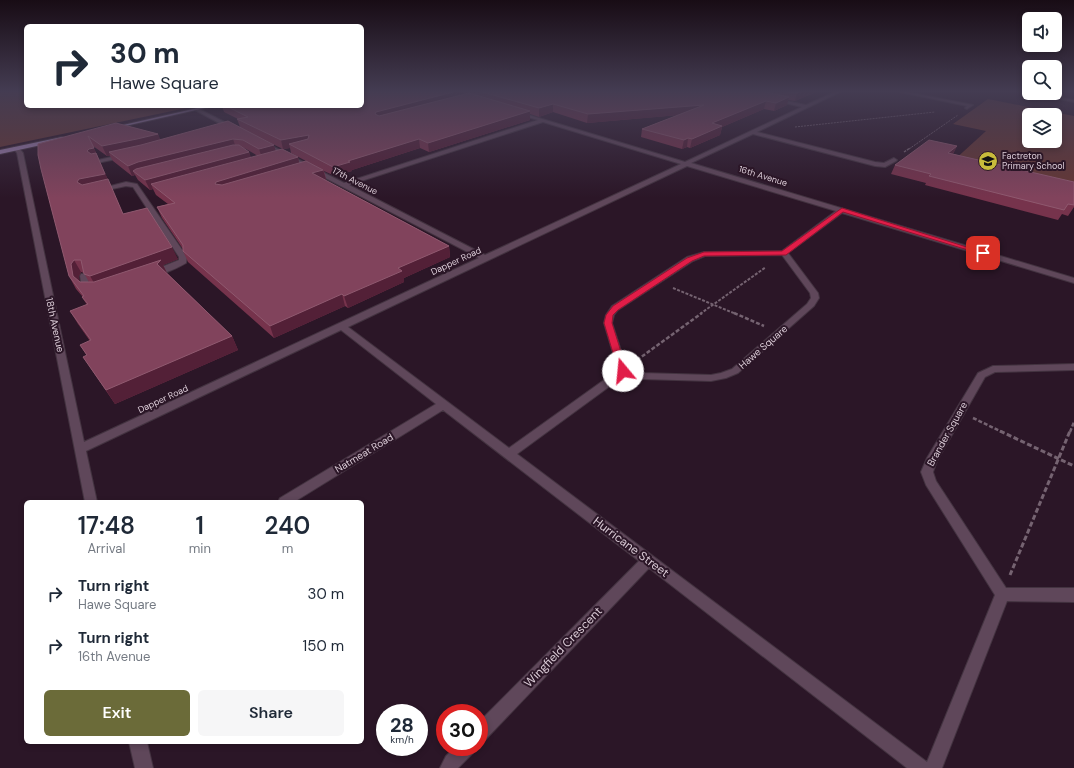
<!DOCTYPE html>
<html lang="en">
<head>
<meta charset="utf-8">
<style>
	:root { --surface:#fff; --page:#f6f6f7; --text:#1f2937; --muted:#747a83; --accent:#6b6b39 }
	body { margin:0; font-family:"DM Sans",sans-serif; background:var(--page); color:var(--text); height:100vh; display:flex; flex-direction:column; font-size:15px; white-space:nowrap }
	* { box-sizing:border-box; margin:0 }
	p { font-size:13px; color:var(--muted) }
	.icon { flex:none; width:22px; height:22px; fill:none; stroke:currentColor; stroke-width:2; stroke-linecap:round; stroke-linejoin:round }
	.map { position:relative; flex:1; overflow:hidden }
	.details { position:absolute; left:24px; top:500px; width:340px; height:244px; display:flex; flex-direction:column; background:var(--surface); border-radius:6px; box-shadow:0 2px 6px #0003 }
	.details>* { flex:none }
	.guide { position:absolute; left:24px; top:24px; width:340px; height:84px; border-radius:6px; box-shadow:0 2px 6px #0003; background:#fff; color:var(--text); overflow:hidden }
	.buttons { position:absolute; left:1022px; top:12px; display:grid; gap:8px }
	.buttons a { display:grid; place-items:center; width:40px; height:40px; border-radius:6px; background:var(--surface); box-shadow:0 2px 6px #0003; font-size:20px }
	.speed { position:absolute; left:376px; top:704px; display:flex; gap:8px; font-size:20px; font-weight:700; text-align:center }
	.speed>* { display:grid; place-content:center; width:52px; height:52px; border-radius:50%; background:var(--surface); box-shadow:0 2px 6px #0003; line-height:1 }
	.speed small { font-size:10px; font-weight:400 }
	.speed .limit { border:6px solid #d22; background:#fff; color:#111 }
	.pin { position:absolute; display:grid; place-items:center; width:34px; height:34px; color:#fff; margin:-17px; border-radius:8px; box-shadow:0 2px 6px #0006 }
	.me { position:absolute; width:44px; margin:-22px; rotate:343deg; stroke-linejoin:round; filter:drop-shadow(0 0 3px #0008) }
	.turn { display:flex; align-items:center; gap:14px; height:84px; padding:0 20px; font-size:18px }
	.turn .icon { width:52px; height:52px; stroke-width:2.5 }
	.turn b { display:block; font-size:28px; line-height:34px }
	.eta { display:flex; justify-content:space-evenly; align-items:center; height:68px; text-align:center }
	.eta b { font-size:24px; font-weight:600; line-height:28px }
	.cta { display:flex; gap:8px; margin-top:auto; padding:8px 20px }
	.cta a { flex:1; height:46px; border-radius:6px; background:var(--accent); color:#fff; font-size:16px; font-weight:600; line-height:46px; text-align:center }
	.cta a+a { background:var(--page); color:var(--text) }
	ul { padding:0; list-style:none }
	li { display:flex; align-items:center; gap:12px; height:52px; padding:0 20px }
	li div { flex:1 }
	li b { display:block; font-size:15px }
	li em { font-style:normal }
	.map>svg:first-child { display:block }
</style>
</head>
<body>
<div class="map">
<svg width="1074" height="768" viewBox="0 0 1074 768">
	<rect width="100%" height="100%" fill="#2b1627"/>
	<path fill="#663734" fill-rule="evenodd" d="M0,91H26V106H196L0,147Z
		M988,99L1074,116V191L952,162L986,131L953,124ZM1029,115H1055V141H1029Z"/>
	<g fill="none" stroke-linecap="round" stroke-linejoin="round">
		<g stroke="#433340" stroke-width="2">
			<path id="minor" d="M837,91H842L757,132L875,162L884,163L894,158L897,160L896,161L885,167L875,166L753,134L691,163L1074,278V283L842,213L788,253L818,293L819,298L814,306L738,373L726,378L711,381L641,379L625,375L517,454L927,762L995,595L926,485L921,472L927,458L978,373L993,366L1074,364V370L995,372L985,377L937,461L933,472L936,481L1006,588H1074V602L1007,601L942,768H907L649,568L485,740L479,742V722L639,561L443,410L294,502H278L280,498L436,404L341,330L86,451L97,502H85L17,153L13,148L14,147H18L23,153L84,442L479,258L262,145V143H266L344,183L538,120L517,114L519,112L685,162L802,107L772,100V98L806,105ZM543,122L681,164L485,255L349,185ZM687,166L836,211L782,251L704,252L687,257L612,306L606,315L604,323L618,370L509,448L348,327ZM782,255L810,293L811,298L807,304L732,369L721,373L711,375L641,373L627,369L612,323L614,315L618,310L693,261L705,256Z
				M895,91H902L973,105L967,109L965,108L967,106Z
				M1017,91H1029V93H1039L1074,100V102Z
				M197,108L236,128V129L232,130L195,110Z
				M124,154L126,155V157L97,163L94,161Z
				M126,182L137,184L187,257L186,263C178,268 158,277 149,276V272L179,260V257L133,187L126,186L98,192L95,190Z
				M81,274H87L90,288L95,292L94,294H88L82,289L80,276Z
				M129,742H147L153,768H135Z
				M455,747H476L473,753L458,768H440L446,756Z"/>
		</g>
		<g stroke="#433340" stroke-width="2">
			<path id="major" d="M206,106H214L112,129L110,128Z
				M62,137L64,138V140L0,154V150Z"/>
		</g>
		<path stroke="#756371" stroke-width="1" stroke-dasharray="2 1" stroke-linecap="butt" d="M795,127L935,112
			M909,149L958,115"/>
		<path stroke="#756371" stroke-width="1.5" stroke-dasharray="2.5 1" stroke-linecap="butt" d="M904,152L910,148"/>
		<path stroke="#756371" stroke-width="2" stroke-dasharray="3 1.5" stroke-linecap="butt" d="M673,288L736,314
			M700,314L766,267"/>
		<path stroke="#756371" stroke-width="2.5" stroke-dasharray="4 2" stroke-linecap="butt" d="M734,313L764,326
			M637,360L702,313
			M973,418L1002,432
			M1070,432L1074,422"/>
		<path stroke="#756371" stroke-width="3" stroke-dasharray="5 2.5" stroke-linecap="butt" d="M1000,431L1074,466
			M1010,575L1070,431"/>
		<use href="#minor" fill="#5f475a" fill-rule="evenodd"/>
		<use href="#major" fill="#9a7daa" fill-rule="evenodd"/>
	</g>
	<path fill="#76334c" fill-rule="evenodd" d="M362,91H818L795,101L788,100L787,105L774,111L764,109L722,127L720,135L690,148L687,147L682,149L641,137L642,129L678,115L587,123L553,112L539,117L530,114V120L429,152L420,148L352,170V171L335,176L324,171L326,179L325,180L449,246L450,257L404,278V282L348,308L345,306L274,338L188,262L183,251V249L162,218L157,207L168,204L156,195L153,189L150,190L138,180L135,175L132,176L113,161L110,156H107L93,146L123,214L178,259L163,265L167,273L232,336L238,350L115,404L83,357L87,356L80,345L90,341L78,324L70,311L87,305L82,297V296L76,289L69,276L38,155L116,123L158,134L160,140L240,127L237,119H238L224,112L222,106H362ZM460,92L465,94L460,95ZM258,137L283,149L290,148L291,153L306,161L299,163L298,157L276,151ZM243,148L246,149L258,156L251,158L249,152ZM81,272L84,273L89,282H79V276Z
		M957,146L953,154L1074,182V207L1068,216L1062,214L1058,220L925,185L926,183L891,174L895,165Z"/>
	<path fill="#532037" d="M457,91H459L460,98L378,121L375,114L376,112Z
		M803,91H818L795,101L797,93Z
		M789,97L787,105L774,111L776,103Z
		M766,101L764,109L722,127L720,135L690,148L692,139L712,123Z
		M553,104V112L539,117V108Z
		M704,105L703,113L587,123L588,114Z
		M530,111V120L429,152L428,143Z
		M158,134L162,144L109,152L110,156H107L102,146Z
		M309,135L311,144H289L290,148L283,149L281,140Z
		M88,136L93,146L128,225L85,191L77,182L94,159L87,151Z
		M688,138L687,147L682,149L684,140Z
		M233,139L236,148L133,171L135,175L132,176L128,166L138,162Z
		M419,139L420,148L352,170V171L335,176L333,167L348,161Z
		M274,145L277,155L262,158L259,149Z
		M957,146L952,155L948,153Z
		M249,152L252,161L151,184L153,189L150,190L145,180Z
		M298,157L300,167L220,192L215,184L216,182Z
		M323,170L326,179L314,183L312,173Z
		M449,246L450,257L404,278V282L348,308L344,296L398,268Z
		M172,247L178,259L163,265L167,273L97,288L90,276Z
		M74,260L81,272L79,276L81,289L73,276L71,264Z
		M342,294L345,306L274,338L270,326Z
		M232,336L238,350L115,404L106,390Z"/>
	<path fill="#81435c" stroke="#8f596f" d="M362,91H457L376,112L375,114L379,116L469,93L530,111L428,143L419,139L348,161L350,162L333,167L289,144L308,139L309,135L281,140L237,119L248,117L226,106H362Z
		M479,91H760L789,97L776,103L766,101L712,123L722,126L692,139L688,138L684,140L642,129L704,105L588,114L553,104L539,108Z
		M781,91H803L797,93Z
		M228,121L274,145L259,149L243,140L233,139L138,162L128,166L109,152L141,145Z
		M116,123L158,134L137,139L102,146L88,136L94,148L89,149L87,151L91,154L96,153L105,174L79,179L77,182L82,185L108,179L123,214L147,208L172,247L90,276L84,274L81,260H74L71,264L73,276L80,282H94L161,260L157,264L232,336L106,390L83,357L87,355L80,345L91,340L70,311L88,304L82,297L84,296L69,276L41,169L38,155V144Z
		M929,140L957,146L948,153L1074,182V205L1068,204L1064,210L929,176L931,174L895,165Z
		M233,145H239L249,152L145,180L133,171L136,169Z
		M282,149L298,157L216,182L215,184L222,185L306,161L323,170L312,173L449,246L398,268L402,271L344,296L342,294L270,326L183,251V245L157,207L175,203L151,184Z"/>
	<linearGradient id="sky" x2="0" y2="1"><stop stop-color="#180c15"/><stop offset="0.46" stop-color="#443c52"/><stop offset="1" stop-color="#443c52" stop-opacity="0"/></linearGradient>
	<rect width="1074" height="198" fill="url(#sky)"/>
	<path fill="#e11d48" stroke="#92132f" d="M842,208L986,253L981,254L843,212L786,255L704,256L692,261L618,310L613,315L612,323L627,371L623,373H619L604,323L606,315L613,306L687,258L704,252L782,251Z"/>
	<defs>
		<g id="school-disc" transform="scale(1)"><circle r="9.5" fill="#c8bb3b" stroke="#2b1627"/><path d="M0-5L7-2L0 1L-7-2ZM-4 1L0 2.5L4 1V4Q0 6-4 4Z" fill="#111"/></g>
	</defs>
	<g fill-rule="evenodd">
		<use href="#school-disc" x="988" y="161"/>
	</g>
	<g text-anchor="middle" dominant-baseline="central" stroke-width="4" stroke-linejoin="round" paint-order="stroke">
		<g font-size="9" fill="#dccdd8" stroke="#2b1627" text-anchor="start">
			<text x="1002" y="156">Factreton<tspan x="1002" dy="10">Primary School</tspan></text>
		</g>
		<g font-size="9" fill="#dccdd8" stroke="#2b1627">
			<text transform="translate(763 176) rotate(17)">16th Avenue</text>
			<text transform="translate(355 181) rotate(27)">17th Avenue</text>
			<text transform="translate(456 261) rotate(-25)">Dapper Road</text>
			<text transform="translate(163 399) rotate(-25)">Dapper Road</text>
		</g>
		<g font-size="10" fill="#dccdd8" stroke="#2b1627">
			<text transform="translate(55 325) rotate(78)">18th Avenue</text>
			<text transform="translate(763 347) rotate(-41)">Hawe Square</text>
			<text transform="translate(947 434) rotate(-61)">Brander Square</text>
			<text transform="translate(364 453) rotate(-31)">Natmeat Road</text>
		</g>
		<g font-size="12" fill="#dccdd8" stroke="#2b1627">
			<text transform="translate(631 547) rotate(37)">Hurricane Street</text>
			<text transform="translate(563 647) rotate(-46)">Wingfield Crescent</text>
		</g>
	</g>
</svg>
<div class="buttons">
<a><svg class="icon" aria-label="sound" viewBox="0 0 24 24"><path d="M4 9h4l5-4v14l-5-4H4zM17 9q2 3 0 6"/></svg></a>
<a><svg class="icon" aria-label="search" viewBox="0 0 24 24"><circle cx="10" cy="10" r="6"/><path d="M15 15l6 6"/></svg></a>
<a><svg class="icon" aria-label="layers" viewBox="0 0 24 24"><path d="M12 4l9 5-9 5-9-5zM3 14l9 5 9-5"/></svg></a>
</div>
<div class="speed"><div>28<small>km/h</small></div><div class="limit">30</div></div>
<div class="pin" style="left:983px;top:253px;background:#d93025"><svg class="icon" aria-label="arrive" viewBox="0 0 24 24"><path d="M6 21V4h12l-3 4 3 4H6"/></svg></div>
<svg class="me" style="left:623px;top:371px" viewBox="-20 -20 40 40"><circle r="19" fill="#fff"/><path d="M0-13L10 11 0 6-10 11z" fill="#e11d48"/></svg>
<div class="guide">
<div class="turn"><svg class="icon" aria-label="right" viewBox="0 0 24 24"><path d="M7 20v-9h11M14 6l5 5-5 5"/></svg><div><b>30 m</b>Hawe Square</div></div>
</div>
<section class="details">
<div class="eta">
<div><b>17:48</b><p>Arrival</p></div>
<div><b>1</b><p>min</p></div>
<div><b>240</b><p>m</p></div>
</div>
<ul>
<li><svg class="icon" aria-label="right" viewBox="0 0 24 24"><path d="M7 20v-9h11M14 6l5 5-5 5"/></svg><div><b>Turn right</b><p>Hawe Square</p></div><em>30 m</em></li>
<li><svg class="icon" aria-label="right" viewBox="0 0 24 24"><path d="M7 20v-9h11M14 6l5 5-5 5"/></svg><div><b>Turn right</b><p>16th Avenue</p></div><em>150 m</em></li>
</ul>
<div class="cta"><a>Exit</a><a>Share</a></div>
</section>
</div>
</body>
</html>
